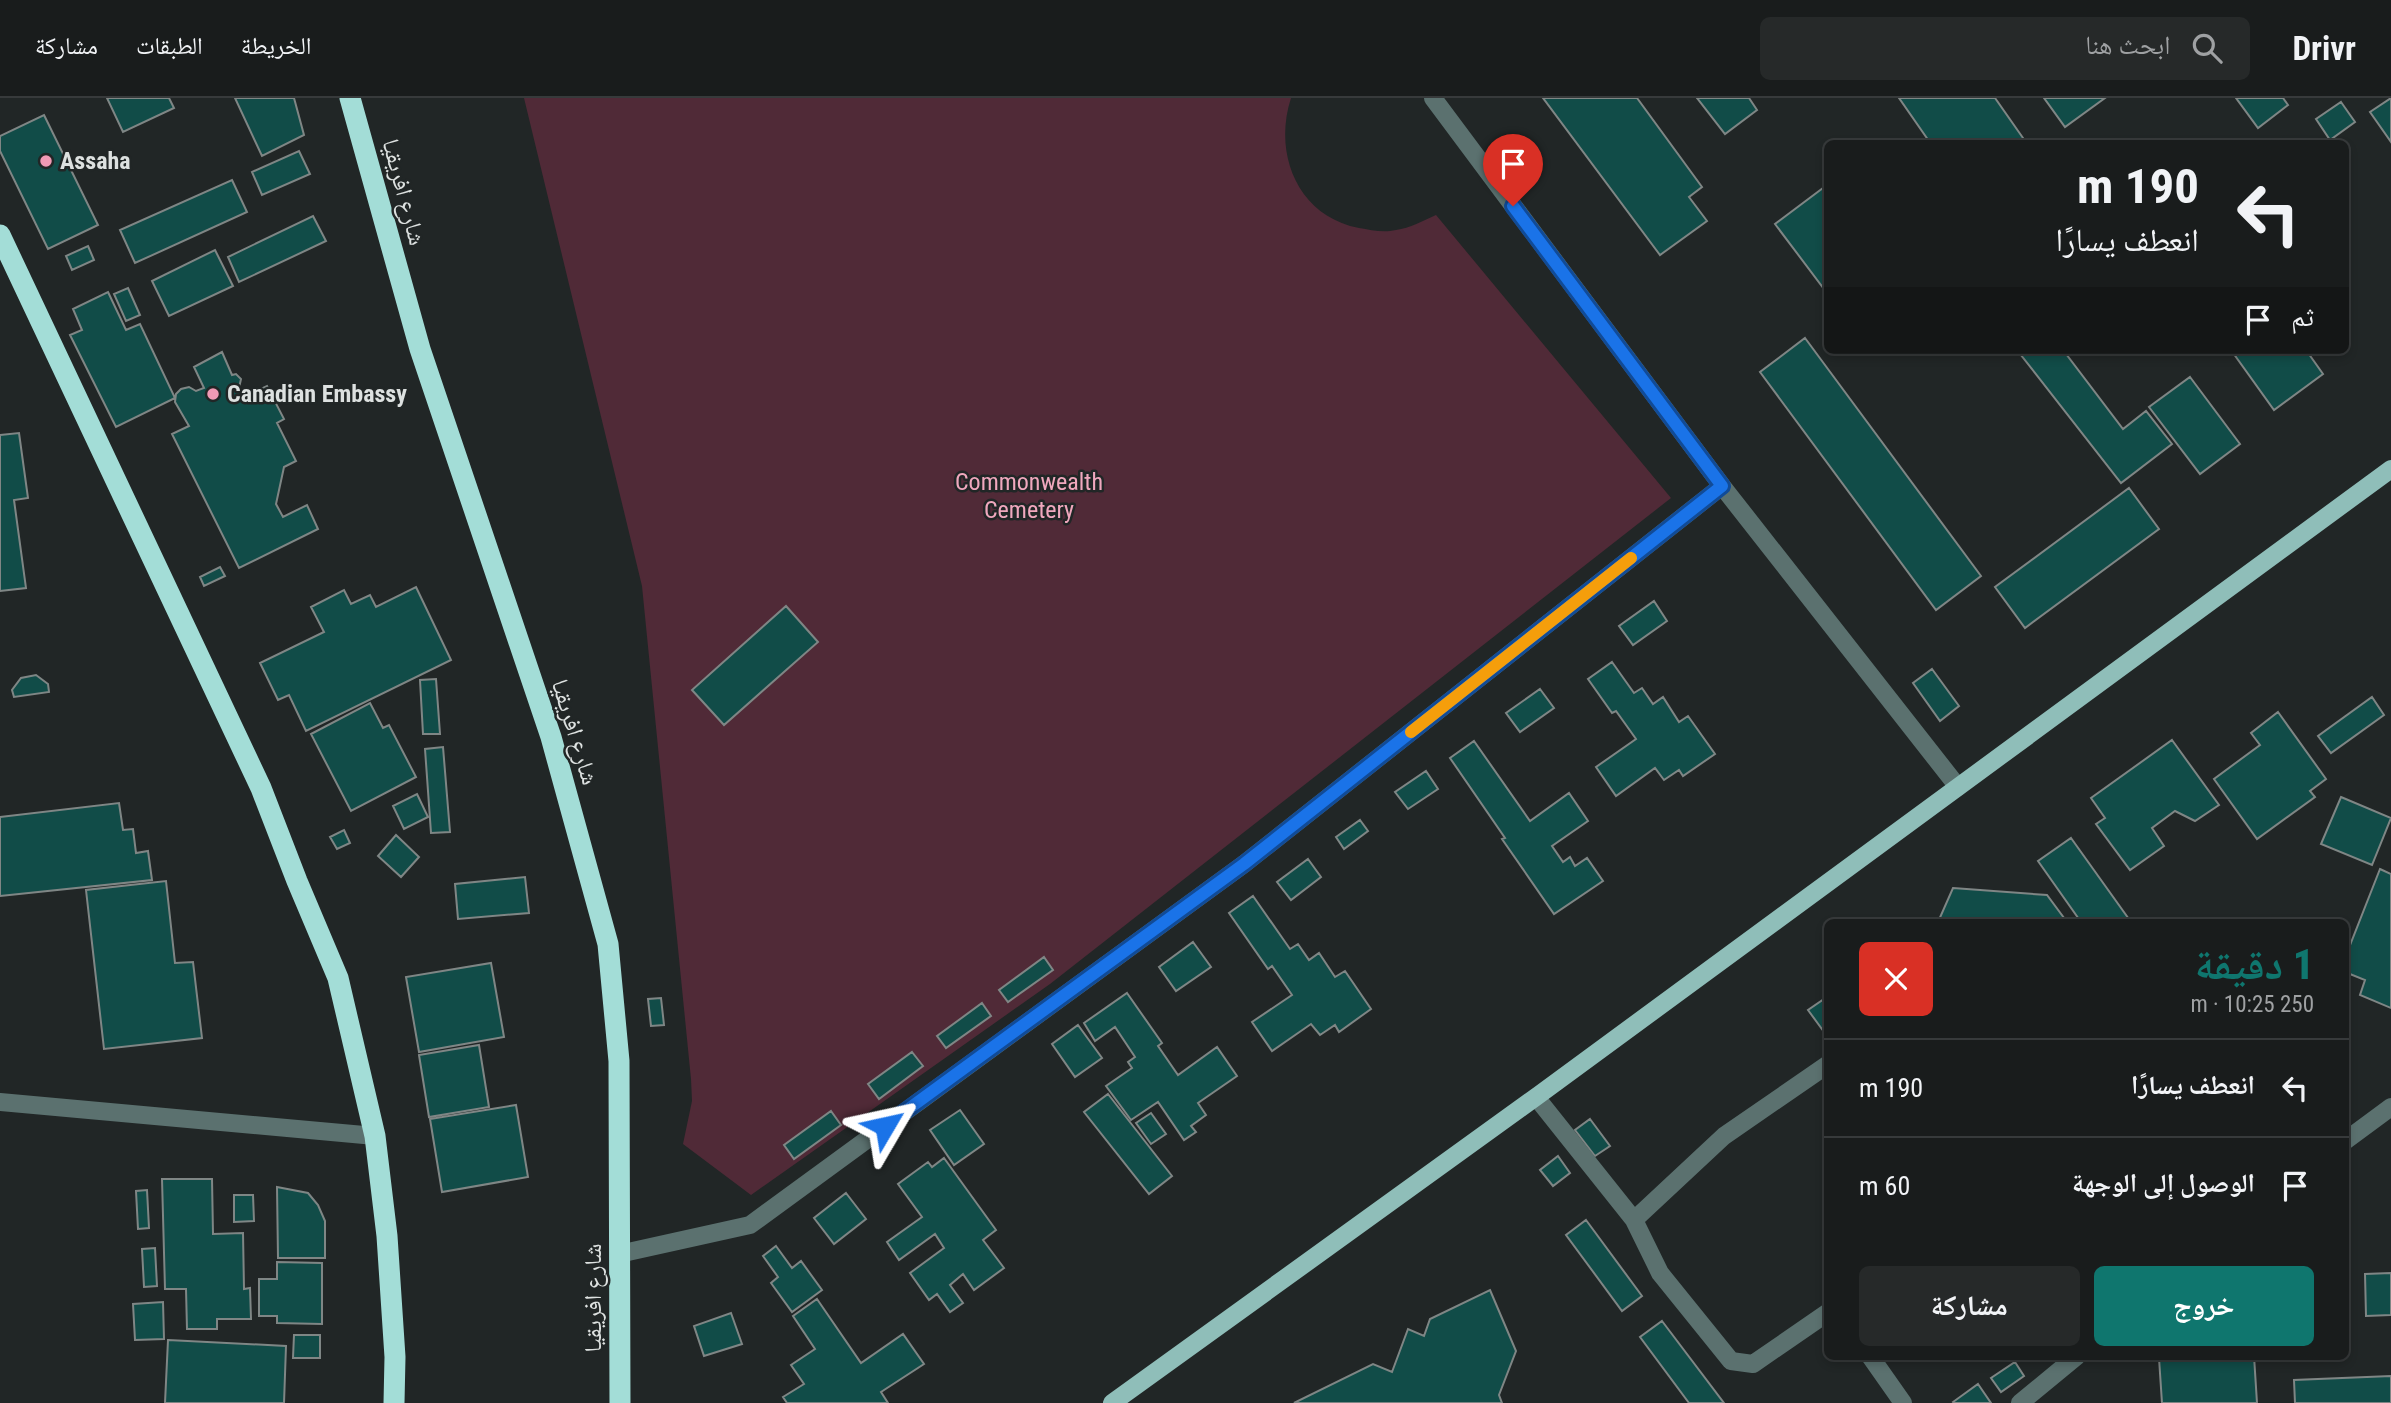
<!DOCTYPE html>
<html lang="ar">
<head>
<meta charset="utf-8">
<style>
	:root { --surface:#191c1c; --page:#262929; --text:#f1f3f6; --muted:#9fa1a3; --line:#373a3b; --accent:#0f766e }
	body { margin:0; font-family:"Roboto Condensed","Noto Naskh Arabic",sans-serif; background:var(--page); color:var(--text); direction:rtl; height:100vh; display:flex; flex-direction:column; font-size:26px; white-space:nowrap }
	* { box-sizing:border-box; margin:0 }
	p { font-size:23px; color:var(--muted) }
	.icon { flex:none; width:38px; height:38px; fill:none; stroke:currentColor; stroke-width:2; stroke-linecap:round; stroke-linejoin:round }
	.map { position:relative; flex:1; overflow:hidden; direction:ltr }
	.sheet { position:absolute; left:1824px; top:821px; width:525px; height:441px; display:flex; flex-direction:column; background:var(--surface); border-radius:10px; box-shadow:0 4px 10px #0003,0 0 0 2px var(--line); direction:rtl }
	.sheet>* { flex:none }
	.banner { position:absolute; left:1824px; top:42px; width:525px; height:214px; border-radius:10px; box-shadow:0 4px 10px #0003,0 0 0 2px var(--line); direction:rtl; background:#191c1c; color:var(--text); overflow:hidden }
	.pin { position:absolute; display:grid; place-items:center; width:60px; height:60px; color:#fff; margin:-72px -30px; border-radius:50% 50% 50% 0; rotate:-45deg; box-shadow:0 0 7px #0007 }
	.pin .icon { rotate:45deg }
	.me { position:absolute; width:77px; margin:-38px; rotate:54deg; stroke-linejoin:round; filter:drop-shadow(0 0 5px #0008) }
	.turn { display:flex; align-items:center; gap:24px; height:147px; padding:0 35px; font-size:32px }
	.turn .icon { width:91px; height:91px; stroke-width:2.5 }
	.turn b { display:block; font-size:49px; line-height:60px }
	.then { display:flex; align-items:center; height:66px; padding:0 35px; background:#0003; gap:14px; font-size:26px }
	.round { display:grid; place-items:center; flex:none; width:74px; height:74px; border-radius:10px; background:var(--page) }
	.head { display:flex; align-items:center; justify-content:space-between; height:119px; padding:0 35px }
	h1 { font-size:42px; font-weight:800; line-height:52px; color:var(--accent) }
	.primary-button { display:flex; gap:14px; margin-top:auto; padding:14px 35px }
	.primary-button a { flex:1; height:80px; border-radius:10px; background:var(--accent); color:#fff; font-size:28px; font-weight:800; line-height:80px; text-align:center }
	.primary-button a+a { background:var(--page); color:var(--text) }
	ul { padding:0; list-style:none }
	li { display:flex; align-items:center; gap:21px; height:98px; padding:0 35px; border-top:2px solid var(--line) }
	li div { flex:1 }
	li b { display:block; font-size:26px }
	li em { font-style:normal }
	header { display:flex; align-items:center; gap:42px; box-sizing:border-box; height:98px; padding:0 35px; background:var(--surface); border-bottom:2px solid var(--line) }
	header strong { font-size:33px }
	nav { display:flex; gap:38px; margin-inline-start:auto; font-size:24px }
	.search { width:490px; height:63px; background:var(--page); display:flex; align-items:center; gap:18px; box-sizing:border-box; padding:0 24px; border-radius:10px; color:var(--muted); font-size:26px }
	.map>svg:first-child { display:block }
</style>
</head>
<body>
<header>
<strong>Drivr</strong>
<div class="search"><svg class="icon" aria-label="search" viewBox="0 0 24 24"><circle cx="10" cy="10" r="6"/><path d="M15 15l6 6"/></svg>ابحث هنا</div>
<nav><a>الخريطة</a><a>الطبقات</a><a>مشاركة</a></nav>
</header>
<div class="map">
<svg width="2391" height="1305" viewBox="0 0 2391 1305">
	<rect width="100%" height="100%" fill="#212626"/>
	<path fill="#502a37" d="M524,0H1291C1273,55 1297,118 1359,130C1371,132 1383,135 1396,132C1410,130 1423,123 1436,117L1671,400L1050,886L751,1097L683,1046L692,1003L691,981L642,488Z"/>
	<path fill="#114c48" stroke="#7f8685" stroke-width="2" d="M107,0H169L174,10L123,34Z
		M235,0H294L304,37L262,58Z
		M1543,0H1637L1702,89L1689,99L1707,123L1660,157Z
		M1697,0H1749L1757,12L1725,36Z
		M1899,0H1995L2023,40L2015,46H1931Z
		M2044,0H2105L2065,29Z
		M2236,0H2283L2288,7L2258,30Z
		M2391,0V44L2370,14Z
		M2341,4L2355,24L2330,42L2316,21Z
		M44,17L98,127L48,151L0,53V38Z
		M299,53L310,76L262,97L252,74Z
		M232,82L247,114L135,165L120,132Z
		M1827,87V195L1775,126Z
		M313,118L326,143L239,184L228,159Z
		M88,148L94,162L72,172L66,158Z
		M215,152L233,188L169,218L152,183Z
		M128,190L140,217L126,223L114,196Z
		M108,194L126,232L140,226L175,300L116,329L70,237L82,232L73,211Z
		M1805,240L1981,478L1936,512L1760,274Z
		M2017,252H2063L2123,331L2146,313L2172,346L2121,385Z
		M2231,252H2306L2323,276L2274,312Z
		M222,254L232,277L236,276L241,281L239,290L244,299L267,288L284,321L277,325L296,363L284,369L276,406L283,419L307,407L318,431L239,470L172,336L189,328L175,304L176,296L181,291L189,289L196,293L204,290L194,269Z
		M2190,279L2240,346L2200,376L2149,309Z
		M19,335L28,400L14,402L26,490L0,493V337Z
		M2129,390L2159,431L2025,530L1995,489Z
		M220,469L225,478L204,488L200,479Z
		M416,489L451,562L306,633L289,597L278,602L260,565L324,534L311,509L344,492L351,506L370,497L376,509Z
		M1654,503L1667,523L1633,547L1619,528Z
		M786,508L818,544L724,627L692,592Z
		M1612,564L1634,595L1642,590L1653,606L1663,599L1679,624L1688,618L1715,656L1683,678L1679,672L1664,682L1655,670L1616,698L1596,669L1636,641L1616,613L1612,615L1588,581Z
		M1932,571L1959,608L1940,623L1913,585Z
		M36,577L48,586L49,594L14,599L12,592L21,580Z
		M436,581L440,636H423L420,582Z
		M1540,591L1554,610L1520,634L1506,615Z
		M2372,599L2384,617L2331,655L2318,638Z
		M370,605L383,630L389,627L416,679L351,713L311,636Z
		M2278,614L2326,681L2310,693L2315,699L2257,741L2214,681L2260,647L2251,635Z
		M2172,642L2219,707L2195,723L2175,713L2152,730L2164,748L2130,772L2096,726L2105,720L2091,700Z
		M1474,643L1530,723L1569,695L1588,723L1552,748L1563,764L1570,759L1575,768L1587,760L1603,783L1554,816L1502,741L1505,740L1450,660Z
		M443,649L450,734L431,735L425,651Z
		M1426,673L1438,691L1408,711L1395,694Z
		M417,696L428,719L404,731L393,708Z
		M2341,699L2391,720L2372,767L2321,746Z
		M119,705L123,732L133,731L136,755L148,753L152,782L0,798V719Z
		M1360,722L1368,733L1344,751L1336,739Z
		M344,732L350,745L337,751L330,739Z
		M396,737L419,759L401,779L378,758Z
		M2071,740L2131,824H2081L2038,763Z
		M1308,761L1321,779L1291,802L1277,784Z
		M2380,771L2391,776V910L2360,897L2365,882L2345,874V860Z
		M525,779L529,815L458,821L455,786Z
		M166,783L175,865L193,864L202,940L104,951L86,792Z
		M1953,790L2047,797L2067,824H1938Z
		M1253,798L1290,851L1298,846L1309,862L1319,855L1335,879L1345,873L1371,911L1339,934L1335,927L1320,937L1311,926L1272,953L1252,924L1292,897L1272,868L1268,871L1229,815Z
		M1193,844L1211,869L1176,893L1159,869Z
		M1044,859L1053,872L1008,904L999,892Z
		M491,865L504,939L419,954L406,879Z
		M1127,895L1162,945L1158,948L1178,977L1217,949L1237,978L1198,1005L1206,1017L1191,1028L1196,1034L1184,1042L1158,1004L1131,1022L1106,988L1132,970L1128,964L1135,959L1115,929L1095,943L1084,925Z
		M1827,899V938L1808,912Z
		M661,900L664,927L651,928L648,901Z
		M982,905L991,918L946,950L937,938Z
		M1078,927L1102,960L1075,979L1052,946Z
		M479,947L489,1009L429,1019L419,957Z
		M912,954L923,968L879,1001L868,986Z
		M1108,996L1172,1078L1149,1096L1084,1014Z
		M516,1007L528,1079L442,1094L430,1021Z
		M960,1012L984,1046L954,1067L930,1032Z
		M831,1013L841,1027L794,1061L784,1047Z
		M1151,1015L1166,1036L1151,1046L1136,1025Z
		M1590,1021L1610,1048L1595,1058L1575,1032Z
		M1558,1058L1570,1075L1553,1088L1540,1072Z
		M944,1060L996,1132L983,1142L1004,1170L974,1192L963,1176L950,1187L963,1205L950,1214L937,1196L929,1202L910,1175L944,1150L935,1136L899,1162L887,1144L922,1119L898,1086L928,1064L932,1069Z
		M162,1081H212L213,1136L243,1135L244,1191L250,1190L251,1221H217V1231H187L186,1191H165Z
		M277,1089L308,1095L318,1107L325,1123V1160H278Z
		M147,1092L149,1130L138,1131L136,1093Z
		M846,1095L866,1121L834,1146L814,1120Z
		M234,1097H253L254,1123L234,1124Z
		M1586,1122L1642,1198L1622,1213L1566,1137Z
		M776,1148L792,1170L801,1163L822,1192L792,1214L771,1185L778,1179L763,1158Z
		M155,1150L157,1188L144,1189L142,1151Z
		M277,1164L322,1165V1226L277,1225V1218H259V1181H277Z
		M2391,1175V1217L2366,1218L2365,1176Z
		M1490,1192L1516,1253L1499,1297L1502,1305H1294L1373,1266L1392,1274L1408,1231L1424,1238L1430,1221Z
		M817,1201L861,1265L903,1236L924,1266L881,1294L888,1305H787L783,1299L804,1286L791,1267L815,1251L793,1218Z
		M163,1204L164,1241L135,1242L133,1206Z
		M731,1215L742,1246L704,1258L694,1228Z
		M1662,1223L1724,1305H1689L1640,1239Z
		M294,1237H320V1260H293Z
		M168,1242L286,1248L284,1305H165Z
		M2161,1258H2254L2257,1305H2162L2159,1260Z
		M2015,1264L2024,1278L2001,1294L1991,1280Z
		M2391,1278V1305H2295L2294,1282Z
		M1978,1286L1991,1305H1954L1953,1304Z"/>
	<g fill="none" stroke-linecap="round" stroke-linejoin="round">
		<path stroke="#5b716f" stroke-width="18" d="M1433,0L1722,388L1958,689
			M1536,999L1634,1122L1660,1175L1731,1263L1753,1266L1827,1215
			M0,1004L375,1038
			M2345,1043L2391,1009
			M1634,1122L1724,1038L1827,967
			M619,1156L750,1127L1244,766L1722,388
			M1870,1258L1903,1305
			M2020,1305L2077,1258"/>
		<path stroke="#8fbeb9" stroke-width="18" d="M1112,1305L1536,999L2391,371"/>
		<path stroke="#a3ddd7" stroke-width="21" d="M350,0L420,251L551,639L608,846L619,963L620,1305
			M0,137L261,690L297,783L338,880L375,1038L387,1138L395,1259L394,1305"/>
	</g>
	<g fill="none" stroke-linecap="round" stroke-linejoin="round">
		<g stroke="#114b97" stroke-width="18">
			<path id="route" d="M885,1028L1244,766L1722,388L1513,108"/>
		</g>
		<use href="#route" stroke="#1a73e8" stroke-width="12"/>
		<path stroke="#f59e0b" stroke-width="12" d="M1411,634L1631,460"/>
	</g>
	<g fill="#f09ab5" stroke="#212626" stroke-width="2.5">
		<circle cx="46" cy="63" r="7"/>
		<circle cx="213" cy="296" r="7"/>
	</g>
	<g text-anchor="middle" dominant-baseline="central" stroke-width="5" stroke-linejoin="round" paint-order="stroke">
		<g font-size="24" font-weight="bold" fill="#dde1e0" stroke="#212626" text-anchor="start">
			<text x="60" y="63">Assaha</text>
			<text x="227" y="296">Canadian Embassy</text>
		</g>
		<g font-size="24" fill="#dde1e0" stroke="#212626">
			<text transform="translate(404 94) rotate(75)">شارع افريقيا</text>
			<text transform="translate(575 634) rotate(73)">شارع افريقيا</text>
			<text transform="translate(593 1200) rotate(-90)">شارع افريقيا</text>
		</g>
		<g font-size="24" fill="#f0a8be" stroke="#212626">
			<text x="1029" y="384">Commonwealth<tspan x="1029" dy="28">Cemetery</tspan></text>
		</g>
	</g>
</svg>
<div class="pin" style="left:1513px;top:108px;background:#d93025"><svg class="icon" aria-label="arrive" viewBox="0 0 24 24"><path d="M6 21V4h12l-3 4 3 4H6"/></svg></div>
<svg class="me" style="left:885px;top:1028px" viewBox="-20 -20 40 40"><path d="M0-17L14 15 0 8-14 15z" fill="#1a73e8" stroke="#fff" stroke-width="4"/></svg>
<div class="banner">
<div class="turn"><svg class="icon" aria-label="left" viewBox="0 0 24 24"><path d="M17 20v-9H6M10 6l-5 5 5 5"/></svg><div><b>190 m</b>انعطف يسارًا</div></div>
<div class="then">ثم<svg class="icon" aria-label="arrive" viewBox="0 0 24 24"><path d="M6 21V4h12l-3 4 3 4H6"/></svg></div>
</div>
<section class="sheet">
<div class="head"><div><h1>1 دقيقة</h1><p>250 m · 10:25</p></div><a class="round" style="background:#d93025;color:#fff"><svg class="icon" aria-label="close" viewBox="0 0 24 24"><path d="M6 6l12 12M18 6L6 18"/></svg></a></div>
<ul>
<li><svg class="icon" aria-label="left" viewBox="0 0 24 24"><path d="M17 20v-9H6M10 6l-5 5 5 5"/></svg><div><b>انعطف يسارًا</b></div><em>190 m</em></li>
<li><svg class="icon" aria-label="arrive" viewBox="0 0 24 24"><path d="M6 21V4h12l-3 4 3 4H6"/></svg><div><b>الوصول إلى الوجهة</b></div><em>60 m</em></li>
</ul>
<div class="primary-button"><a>خروج</a><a>مشاركة</a></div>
</section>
</div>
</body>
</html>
